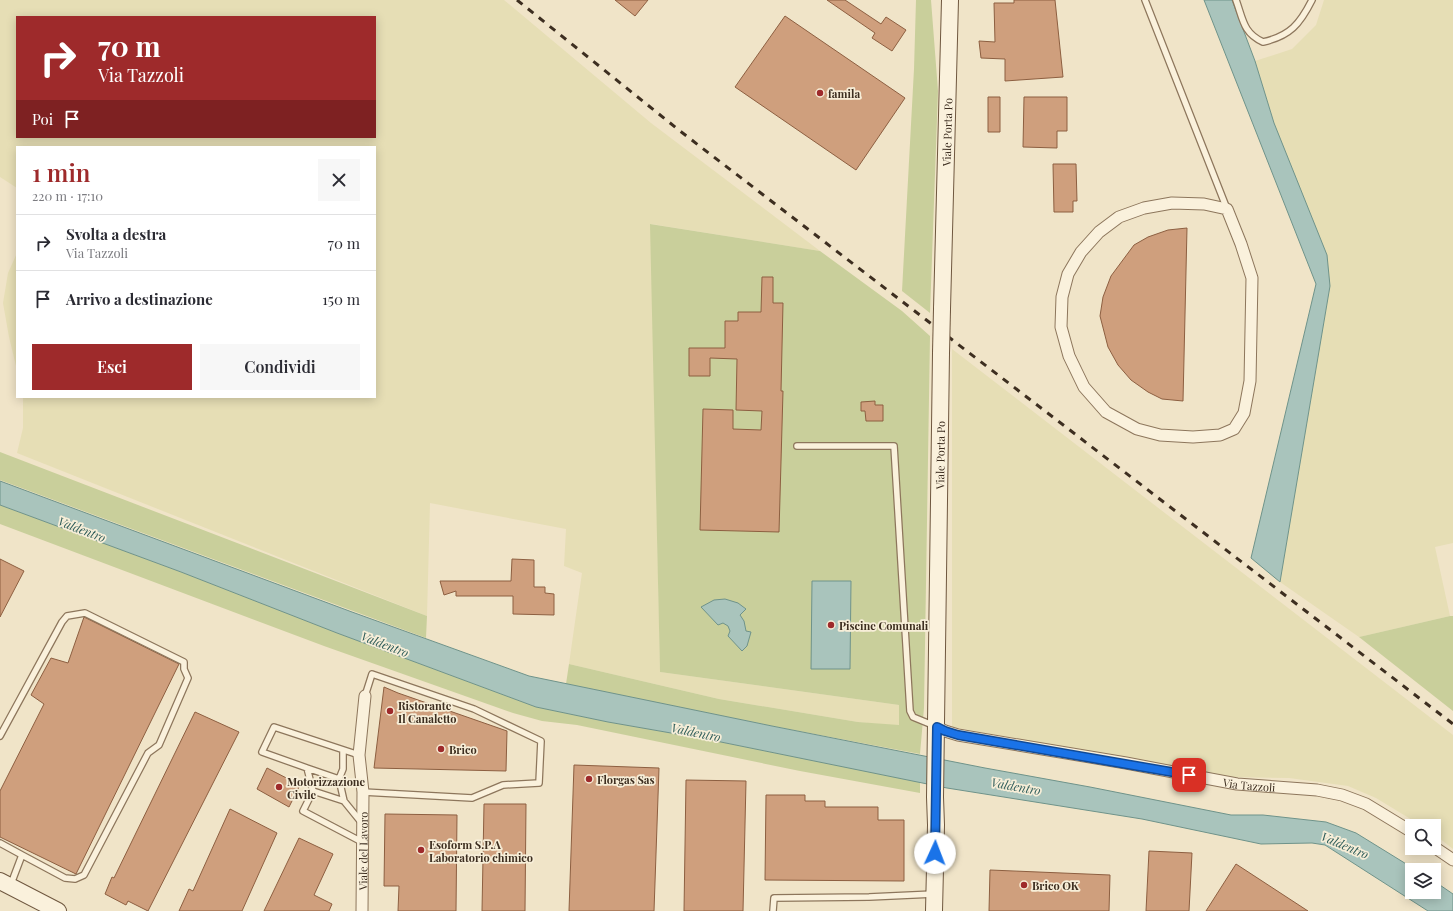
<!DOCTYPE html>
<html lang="it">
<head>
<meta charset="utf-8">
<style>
	:root { --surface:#fff; --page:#f7f7f7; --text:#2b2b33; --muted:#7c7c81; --line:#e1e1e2; --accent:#9e2a2b }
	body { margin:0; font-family:"Playfair Display",serif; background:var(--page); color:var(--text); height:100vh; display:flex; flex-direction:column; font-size:15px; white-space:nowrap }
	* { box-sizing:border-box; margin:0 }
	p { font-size:13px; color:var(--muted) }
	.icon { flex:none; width:22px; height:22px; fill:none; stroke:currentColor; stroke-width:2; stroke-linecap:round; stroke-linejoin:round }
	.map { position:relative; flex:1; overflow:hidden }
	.panel { position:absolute; left:16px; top:146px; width:360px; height:252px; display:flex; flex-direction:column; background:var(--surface); border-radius:0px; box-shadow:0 2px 10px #0003 }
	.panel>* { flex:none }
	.guide { position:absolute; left:16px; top:16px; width:360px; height:122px; border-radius:0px; box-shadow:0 2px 10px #0003; background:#9e2a2b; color:#fff; overflow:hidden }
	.buttons { position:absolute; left:1405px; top:819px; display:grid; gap:8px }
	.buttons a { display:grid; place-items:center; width:36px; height:36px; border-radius:0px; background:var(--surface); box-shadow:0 2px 10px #0003; font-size:20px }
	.pin { position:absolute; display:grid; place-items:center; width:34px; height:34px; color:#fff; margin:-17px; border-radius:8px; box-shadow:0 2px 6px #0006 }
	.me { position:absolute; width:44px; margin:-22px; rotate:2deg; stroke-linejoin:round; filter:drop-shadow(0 0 3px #0008) }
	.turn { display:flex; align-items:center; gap:14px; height:84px; padding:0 16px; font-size:18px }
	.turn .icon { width:52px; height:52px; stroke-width:2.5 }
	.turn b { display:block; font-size:28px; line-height:34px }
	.then { display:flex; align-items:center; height:38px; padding:0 16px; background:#0003; gap:8px; font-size:15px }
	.round { display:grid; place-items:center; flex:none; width:42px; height:42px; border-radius:0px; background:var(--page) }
	.headline { display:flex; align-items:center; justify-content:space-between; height:68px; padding:0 16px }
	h1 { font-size:24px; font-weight:600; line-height:30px; color:var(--accent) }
	.action { display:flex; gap:8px; margin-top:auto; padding:8px 16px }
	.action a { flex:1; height:46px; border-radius:0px; background:var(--accent); color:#fff; font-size:16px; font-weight:600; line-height:46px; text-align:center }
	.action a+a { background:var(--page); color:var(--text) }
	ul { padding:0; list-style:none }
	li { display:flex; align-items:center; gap:12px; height:56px; padding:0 16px; border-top:1px solid var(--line) }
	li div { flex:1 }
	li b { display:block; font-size:15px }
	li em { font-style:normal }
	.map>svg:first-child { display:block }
</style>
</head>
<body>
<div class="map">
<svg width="1453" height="911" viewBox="0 0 1453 911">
	<rect width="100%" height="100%" fill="#f0e4c8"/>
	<path fill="#e6deb5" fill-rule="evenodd" d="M0,0H504L651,123L820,251L651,224L660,672L899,705V726L858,722L719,699L569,664L582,573L564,566L566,529L430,503L427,616L17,453L23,428V397H375V147H17V188L0,177ZM17,17H375V137H17Z
		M1324,0H1453V543L1435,547L1450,616L1359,637L1280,582L1330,286L1274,123L1255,61L1292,49L1316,25Z
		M17,253V370L9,337L3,303L8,273Z
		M952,349L1453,735V849L1434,834V826H1422L1376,798L1348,786L1289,778L1231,777L952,727Z"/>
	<path fill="#c9cf9b" d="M916,0H931L938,91L930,313L902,291L914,69Z
		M650,224L820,251L902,311L930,336L924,708L920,754L772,726L566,684L569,664L719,699L858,722L899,725V705L660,672Z
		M0,452L427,616L426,638L0,480Z
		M0,505L181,572L337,633L536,707L608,722L711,740L920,782V793L800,771L577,725L542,721L513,713L324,646L0,524Z
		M1453,616V711L1359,637L1450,616Z"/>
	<path fill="#a9c4bc" stroke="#6f938a" d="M1204,0H1232L1255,61L1274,123L1327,255L1330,286L1280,582L1251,558L1316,284Z
		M0,481L352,612L529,676L772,726L985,768L1090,787L1231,815H1263L1326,822L1356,833L1416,870H1412V892H1434V881L1453,894V911H1428L1325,845L1312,843L1261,844L1142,819L947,788L711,740L608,722L536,707L337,633L181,572L0,505Z
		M812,581H851L850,669H811Z
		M725,599L738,603L746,609L740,615L744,621L746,631L751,632L747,646L742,651L728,636L730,631L728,626L723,623L718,625L701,607L714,600Z"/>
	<path fill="#cf9f7d" stroke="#8d5f41" d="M615,0H648L635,16Z
		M827,0H845L881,24L886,17L906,30L892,51L872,38L875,33Z
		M1014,0H1055L1063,77L1005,81V59L981,58L979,41L995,42L994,3H1014Z
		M785,16L905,98L856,170L735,87Z
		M988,97H1000V132H988Z
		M1024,97H1067V131H1057V148L1023,147Z
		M1053,164H1076L1077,201H1073V212H1054Z
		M1187,228L1183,401L1162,399L1148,392L1131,380L1118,365L1108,347L1100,316L1103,297L1111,276L1134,245L1148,237L1168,230Z
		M762,277H773V303H783L781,391H783L779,532L700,530L703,409L733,410V429L761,430L762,411L736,410L737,359L710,358V376H689V348H725V321H738V312H761Z
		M875,401V405H883V421H866L865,411H861V402Z
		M0,559L24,571L0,617Z
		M512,559L534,560V587H545V593L554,594V615L513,614V596H456V591L444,595L440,581H511Z
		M84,617L179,664L76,874L0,837V791L44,704L31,695L51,658L68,663Z
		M384,687L398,693L507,731L506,771L374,768Z
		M195,712L239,732L148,911L128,901L126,905L105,894L112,877L114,878Z
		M574,765L659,768L654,911H569Z
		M267,768L300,785L289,807L257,789Z
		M686,780L746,781L743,911H684Z
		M766,795H805V801H825V807H878V820H904V881L765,880Z
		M484,804H526L525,911H482Z
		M230,809L277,833L242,911H179L189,889L193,891Z
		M385,814L457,815L456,911H398L399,886H384Z
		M299,838L333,854L314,895L332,904L329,911H264Z
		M1149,851L1192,853L1189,911H1146Z
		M1236,864L1285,896L1308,911H1206Z
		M990,870L1110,875L1109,911H989Z"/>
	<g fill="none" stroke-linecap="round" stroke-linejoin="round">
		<g stroke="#8d765c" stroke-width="8">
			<path id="service" d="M1145,0L1227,209
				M1236,0C1243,19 1243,33 1263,42C1290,36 1300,24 1312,0
				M797,446H894L910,711L913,717L935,726
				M0,736L62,622L67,616L85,613L184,662V669L188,678L159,745L148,753L84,875L75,879L65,878L22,855L11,884
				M359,755L274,727L262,752L307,768L313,791L303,811L362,842
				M307,768L339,779L344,801
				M339,779L343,769V750
				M313,791L344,801L361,822
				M363,792L472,798L503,785L539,783L541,741L474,709L372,674L365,696
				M0,843L22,855
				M773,911L774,898L869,897L934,894"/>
		</g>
		<g stroke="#8d765c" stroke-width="13">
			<g id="minor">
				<path d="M1172,203L1204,204L1227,209L1241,244L1252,278L1250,381L1244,413L1234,429L1220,435L1193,437L1160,435L1137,429L1106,412L1084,387L1069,356L1061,327L1062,297L1068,274L1081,252L1099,232L1119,217L1144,208Z"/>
				<path id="s1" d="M937,727L945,731L958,735L1126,763L1237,784L1317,790L1342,795L1366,804L1412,832"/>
				<path d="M1434,847L1453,860"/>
				<path id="s2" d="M362,911L363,792L359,755L365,696"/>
			</g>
		</g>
		<g stroke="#6f573f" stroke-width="18">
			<g id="secondary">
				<path id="s3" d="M942,309L950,0"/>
				<path d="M0,881L58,911"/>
				<path id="s4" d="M934,911L936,825L935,797L941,353"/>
			</g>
		</g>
		<use href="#service" stroke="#faf1dc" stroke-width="5.5"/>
		<use href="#minor" stroke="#faf1dc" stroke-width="11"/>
		<use href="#secondary" stroke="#faf1dc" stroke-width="16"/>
		<path stroke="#3d2e20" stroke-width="3" stroke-dasharray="7 7" stroke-linecap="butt" d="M517,0L680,131L1453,724"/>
		<g stroke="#6f573f" stroke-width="18" stroke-linecap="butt">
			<path id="secondary-bridge" d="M941,353L942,309"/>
		</g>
		<use href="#secondary-bridge" stroke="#faf1dc" stroke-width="16"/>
	</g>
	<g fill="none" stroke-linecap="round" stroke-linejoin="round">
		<g stroke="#114b97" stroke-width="10">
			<path id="route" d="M935,853L937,727L945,731L958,735L1189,775"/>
		</g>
		<use href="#route" stroke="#1a73e8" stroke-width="7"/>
	</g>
	<g fill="#9e2a2b" stroke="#f7eed8" stroke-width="1.5">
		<circle cx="820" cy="93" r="4"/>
		<circle cx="831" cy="625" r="4"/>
		<circle cx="390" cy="711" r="4"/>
		<circle cx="441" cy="749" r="4"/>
		<circle cx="589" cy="779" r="4"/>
		<circle cx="279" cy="787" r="4"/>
		<circle cx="421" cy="850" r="4"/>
		<circle cx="1024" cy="885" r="4"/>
	</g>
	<g text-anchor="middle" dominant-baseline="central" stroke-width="3.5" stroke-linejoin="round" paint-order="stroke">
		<g font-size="11" font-weight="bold" fill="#3d2e20" stroke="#f7eed8" text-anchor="start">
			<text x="828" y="93">famila</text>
			<text x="839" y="625">Piscine Comunali</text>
			<text x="398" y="705">Ristorante<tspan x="398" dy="13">Il Canaletto</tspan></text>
			<text x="449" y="749">Brico</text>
			<text x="597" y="779">Florgas Sas</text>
			<text x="287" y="781">Motorizzazione<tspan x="287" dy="13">Civile</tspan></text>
			<text x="429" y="844">Esoform S.P.A<tspan x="429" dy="13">Laboratorio chimico</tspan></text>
			<text x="1032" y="885">Brico OK</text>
		</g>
		<g font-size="11" fill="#3d2e20" stroke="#f7eed8">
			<text stroke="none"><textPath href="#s3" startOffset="177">Viale Porta Po</textPath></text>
			<text stroke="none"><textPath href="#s4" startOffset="456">Viale Porta Po</textPath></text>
			<text stroke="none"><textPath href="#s1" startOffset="318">Via Tazzoli</textPath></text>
			<text stroke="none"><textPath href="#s2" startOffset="60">Viale del Lavoro</textPath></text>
		</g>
		<g font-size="12" font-style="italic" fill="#2f5d5a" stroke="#f7eed8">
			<text transform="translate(82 529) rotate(21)">Valdentro</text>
			<text transform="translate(385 644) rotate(21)">Valdentro</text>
			<text transform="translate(696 732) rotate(12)">Valdentro</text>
			<text transform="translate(1016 786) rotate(10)">Valdentro</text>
			<text transform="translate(1345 845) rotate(23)">Valdentro</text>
		</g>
	</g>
</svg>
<div class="buttons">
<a><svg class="icon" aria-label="search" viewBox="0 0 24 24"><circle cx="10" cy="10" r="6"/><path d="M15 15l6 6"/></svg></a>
<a><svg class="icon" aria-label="layers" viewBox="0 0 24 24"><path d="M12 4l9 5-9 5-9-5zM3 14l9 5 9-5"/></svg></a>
</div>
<div class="pin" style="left:1189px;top:775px;background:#d93025"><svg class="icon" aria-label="arrive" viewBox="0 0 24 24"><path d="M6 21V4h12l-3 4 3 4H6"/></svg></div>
<svg class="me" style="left:935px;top:853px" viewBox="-20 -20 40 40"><circle r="19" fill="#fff"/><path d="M0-13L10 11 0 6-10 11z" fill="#1a73e8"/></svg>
<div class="guide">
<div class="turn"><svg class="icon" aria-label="right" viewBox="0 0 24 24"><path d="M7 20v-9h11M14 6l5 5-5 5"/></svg><div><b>70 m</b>Via Tazzoli</div></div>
<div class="then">Poi<svg class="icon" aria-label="arrive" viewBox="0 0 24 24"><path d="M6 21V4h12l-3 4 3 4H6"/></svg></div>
</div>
<section class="panel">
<div class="headline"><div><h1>1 min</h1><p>220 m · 17:10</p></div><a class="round"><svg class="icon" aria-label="close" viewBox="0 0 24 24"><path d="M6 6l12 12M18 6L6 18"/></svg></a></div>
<ul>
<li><svg class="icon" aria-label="right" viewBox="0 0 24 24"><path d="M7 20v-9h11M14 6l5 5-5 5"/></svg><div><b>Svolta a destra</b><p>Via Tazzoli</p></div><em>70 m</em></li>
<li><svg class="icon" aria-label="arrive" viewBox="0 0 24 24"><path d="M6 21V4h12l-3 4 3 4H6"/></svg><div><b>Arrivo a destinazione</b></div><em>150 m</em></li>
</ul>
<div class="action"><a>Esci</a><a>Condividi</a></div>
</section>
</div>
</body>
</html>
